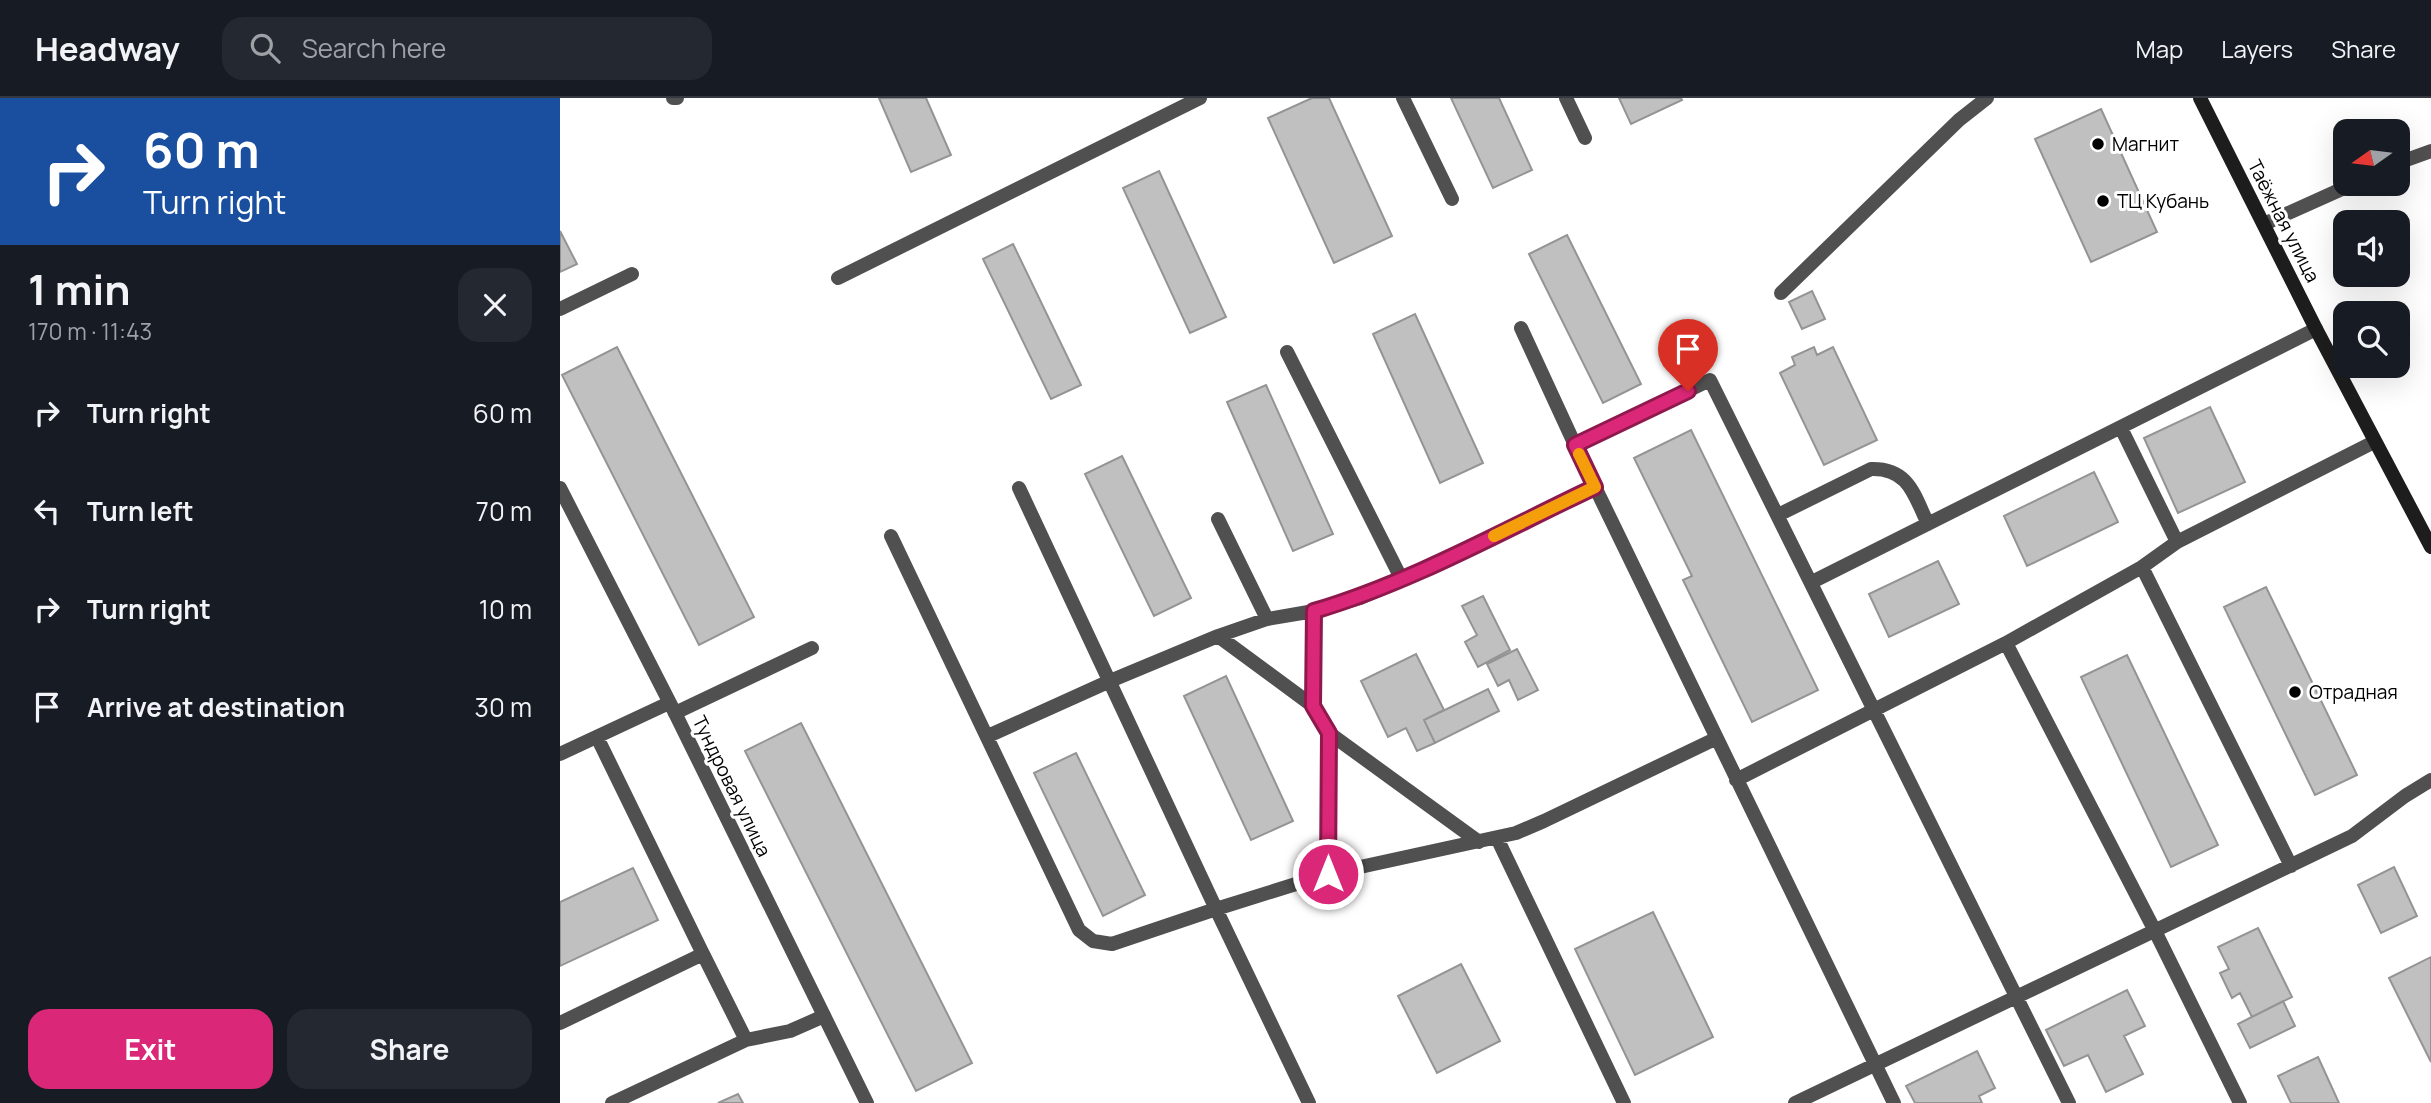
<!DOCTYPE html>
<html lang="en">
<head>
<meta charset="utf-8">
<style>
	:root { --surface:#171b24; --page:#242831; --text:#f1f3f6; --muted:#9ea1a6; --line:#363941; --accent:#db2777 }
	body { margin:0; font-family:Manrope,sans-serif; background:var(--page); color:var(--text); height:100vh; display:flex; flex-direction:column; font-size:26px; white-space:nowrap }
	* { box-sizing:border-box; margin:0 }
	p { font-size:23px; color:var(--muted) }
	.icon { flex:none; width:38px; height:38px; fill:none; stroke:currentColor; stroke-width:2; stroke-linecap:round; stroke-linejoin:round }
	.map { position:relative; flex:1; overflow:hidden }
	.sheet { display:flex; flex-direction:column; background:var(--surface); width:560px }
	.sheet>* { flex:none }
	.hud { background:#1a4fa0; color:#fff; overflow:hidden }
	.needle { width:46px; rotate:256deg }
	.tools { position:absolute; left:1773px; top:21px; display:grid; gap:14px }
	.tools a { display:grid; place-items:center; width:77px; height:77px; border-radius:14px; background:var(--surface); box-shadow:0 7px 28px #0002; font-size:35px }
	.pin { position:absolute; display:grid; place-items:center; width:60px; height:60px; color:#fff; margin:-72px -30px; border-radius:50% 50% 50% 0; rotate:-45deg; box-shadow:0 0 7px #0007 }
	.pin .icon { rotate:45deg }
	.me { position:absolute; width:77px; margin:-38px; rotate:0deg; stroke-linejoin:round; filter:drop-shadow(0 0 5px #0008) }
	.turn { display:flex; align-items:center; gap:24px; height:147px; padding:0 28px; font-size:32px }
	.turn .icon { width:91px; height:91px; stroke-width:2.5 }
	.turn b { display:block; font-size:49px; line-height:60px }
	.round { display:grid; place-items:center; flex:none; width:74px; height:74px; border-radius:21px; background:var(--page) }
	.headline { display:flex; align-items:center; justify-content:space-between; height:119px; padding:0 28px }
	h1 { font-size:42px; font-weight:700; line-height:52px }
	.button { display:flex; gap:14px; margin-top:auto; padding:14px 28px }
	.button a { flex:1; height:80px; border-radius:21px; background:var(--accent); color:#fff; font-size:28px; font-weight:700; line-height:80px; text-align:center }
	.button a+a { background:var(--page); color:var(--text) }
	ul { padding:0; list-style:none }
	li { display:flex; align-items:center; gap:21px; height:98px; padding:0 28px }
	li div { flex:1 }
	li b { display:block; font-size:26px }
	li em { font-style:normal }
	header { display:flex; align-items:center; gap:42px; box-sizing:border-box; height:98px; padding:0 35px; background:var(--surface); border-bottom:2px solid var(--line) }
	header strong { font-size:33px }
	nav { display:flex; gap:38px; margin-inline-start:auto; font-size:24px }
	.search { width:490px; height:63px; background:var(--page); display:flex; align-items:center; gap:18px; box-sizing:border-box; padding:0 24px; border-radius:21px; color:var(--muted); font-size:26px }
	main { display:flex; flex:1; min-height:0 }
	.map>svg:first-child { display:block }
</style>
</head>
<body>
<header>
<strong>Headway</strong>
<div class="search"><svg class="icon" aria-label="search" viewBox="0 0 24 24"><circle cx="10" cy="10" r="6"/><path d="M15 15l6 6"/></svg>Search here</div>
<nav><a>Map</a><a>Layers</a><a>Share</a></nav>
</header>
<main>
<section class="sheet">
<div class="hud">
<div class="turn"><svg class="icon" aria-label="right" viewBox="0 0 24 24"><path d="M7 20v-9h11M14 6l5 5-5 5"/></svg><div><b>60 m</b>Turn right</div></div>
</div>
<div class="headline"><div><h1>1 min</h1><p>170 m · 11:43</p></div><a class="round"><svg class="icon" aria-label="close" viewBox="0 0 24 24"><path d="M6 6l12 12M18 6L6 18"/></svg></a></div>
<ul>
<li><svg class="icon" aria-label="right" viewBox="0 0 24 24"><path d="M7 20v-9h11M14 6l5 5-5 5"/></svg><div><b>Turn right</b></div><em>60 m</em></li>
<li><svg class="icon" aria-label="left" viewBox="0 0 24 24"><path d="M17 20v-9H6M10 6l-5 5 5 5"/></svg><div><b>Turn left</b></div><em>70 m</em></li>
<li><svg class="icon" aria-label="right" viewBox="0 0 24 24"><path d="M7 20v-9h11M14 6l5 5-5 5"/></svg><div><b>Turn right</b></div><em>10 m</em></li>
<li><svg class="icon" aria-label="arrive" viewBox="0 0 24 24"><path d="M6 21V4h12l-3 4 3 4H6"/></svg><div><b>Arrive at destination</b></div><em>30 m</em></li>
</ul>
<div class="button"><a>Exit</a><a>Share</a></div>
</section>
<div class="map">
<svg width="1871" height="1005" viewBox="0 0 1871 1005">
	<rect width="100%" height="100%" fill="#fff"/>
	<path fill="#c0c0c0" stroke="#949494" stroke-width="2" d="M319,0H366L391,57L351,74Z
		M752,0H769L832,138L774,165L708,20Z
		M891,0H939L972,72L933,90Z
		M1059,0H1121L1122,2L1071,26Z
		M1541,11L1597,134L1531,164L1475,41Z
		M599,73L666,219L630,235L563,90Z
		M0,133L17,166L0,174Z
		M1007,137L1081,286L1043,305L969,156Z
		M453,146L521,287L491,301L423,161Z
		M1252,193L1265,221L1242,231L1229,204Z
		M855,216L923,365L880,385L813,236Z
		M57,249L194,519L139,547L2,277Z
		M1254,249L1257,257L1273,249L1317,342L1264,367L1220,275L1235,267L1232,259Z
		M706,287L773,436L733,453L667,304Z
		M1650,309L1685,384L1618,415L1584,340Z
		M1131,332L1258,592L1192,624L1123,482L1132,478L1074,360Z
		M562,358L631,500L594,518L525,376Z
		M1534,374L1558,424L1467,468L1444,418Z
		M1378,463L1399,506L1329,539L1309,496Z
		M1706,489L1797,677L1755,697L1664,509Z
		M923,498L950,552L918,569L905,544L917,537L902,508Z
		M957,551L978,592L958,602L949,582L938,588L927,566Z
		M856,556L884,612L864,622L875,645L857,653L846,630L828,639L801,583Z
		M1567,557L1658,747L1611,769L1521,579Z
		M666,578L733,723L691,742L624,598Z
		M928,591L939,613L875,645L864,622Z
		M241,625L412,965L356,993L185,653Z
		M516,655L585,797L543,818L474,675Z
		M1834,769L1857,818L1821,835L1798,787Z
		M73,770L98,822L0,868V804Z
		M1093,814L1153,939L1075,977L1015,851Z
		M1698,830L1732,899L1692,919L1680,895L1672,900L1660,875L1669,871L1658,849Z
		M1871,859V964L1829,880Z
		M901,866L940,943L877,975L838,898Z
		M1567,892L1585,928L1564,938L1583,976L1546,994L1528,957L1504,968L1486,932Z
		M1723,903L1735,928L1690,950L1678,926Z
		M1417,953L1435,990L1419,998L1422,1005H1355L1346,988Z
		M1758,959L1779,1005H1731L1718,978Z
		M178,996L183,1005H158Z"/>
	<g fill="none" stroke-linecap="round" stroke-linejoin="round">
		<path stroke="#505050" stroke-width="14" d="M113,0H117
			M843,0L892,101
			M1006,0L1025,40
			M1838,65L1871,53
			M1704,126L1793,86
			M278,180L640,0
			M1221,195L1399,22L1427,0
			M0,211L72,176
			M961,230L1015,347
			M727,254L842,482
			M1561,330L1617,444
			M1035,389L1015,347L1150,282L1509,1005
			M1218,417L1311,371C1349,370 1354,397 1368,426
			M658,421L707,521
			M331,438L519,832L533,843L552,846L656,811L459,390
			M1582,469L1731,768
			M1252,484L1756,231
			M658,538L753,608L769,635L919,744
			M1446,545L1595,833L1680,1005
			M753,608L754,513
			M115,615L252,550
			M428,638L550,583L658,538L707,521L754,513L800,500L842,482L1035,389L1334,1005
			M0,656L109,605
			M1176,682L1446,545L1582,469L1617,444L1814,344
			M937,740L1064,1005
			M768,776L769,635
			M0,925L143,856L37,639
			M186,942L230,933L264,918
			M52,1005L186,942L143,856
			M749,1005L656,811L768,776L956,735L984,723L1155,641
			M1235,1005L1792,738L1845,698L1871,682"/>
		<path stroke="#505050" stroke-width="14" d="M0,390L115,615L307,1005"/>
		<path stroke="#1d1d1d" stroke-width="14" d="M1640,0L1756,231L1871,449"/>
	</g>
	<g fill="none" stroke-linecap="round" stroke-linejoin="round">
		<g stroke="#8e194d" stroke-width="18">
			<path id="route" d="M768,776L769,635L753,608L754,513C852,484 942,433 1035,389L1015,347L1128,293"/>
		</g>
		<use href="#route" stroke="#db2777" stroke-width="12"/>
		<path stroke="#f59e0b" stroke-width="12" d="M934,438L1035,389L1019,356"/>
	</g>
	<g fill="#000" stroke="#fff" stroke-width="2.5">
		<circle cx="1538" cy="46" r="7"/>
		<circle cx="1543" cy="103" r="7"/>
		<circle cx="1735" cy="594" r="7"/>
	</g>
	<g text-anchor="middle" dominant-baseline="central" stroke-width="6" stroke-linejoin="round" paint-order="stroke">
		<g font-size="19" fill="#000" stroke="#fff" text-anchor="start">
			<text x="1552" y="46">Магнит</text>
			<text x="1557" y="103">ТЦ Кубань</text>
			<text x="1749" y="594">Отрадная</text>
		</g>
		<g font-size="19" fill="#000" stroke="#fff">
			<text transform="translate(1724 123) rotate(63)">Таёжная улица</text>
			<text transform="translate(172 688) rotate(64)">Тундровая улица</text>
		</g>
	</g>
</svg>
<div class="tools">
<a><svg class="needle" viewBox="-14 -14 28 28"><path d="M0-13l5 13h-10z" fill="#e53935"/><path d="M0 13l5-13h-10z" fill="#9ea1a6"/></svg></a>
<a><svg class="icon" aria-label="sound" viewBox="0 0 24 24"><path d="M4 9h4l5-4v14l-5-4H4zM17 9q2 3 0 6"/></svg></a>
<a><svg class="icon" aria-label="search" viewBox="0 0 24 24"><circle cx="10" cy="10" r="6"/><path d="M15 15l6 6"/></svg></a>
</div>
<div class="pin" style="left:1128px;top:293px;background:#d93025"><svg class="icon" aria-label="arrive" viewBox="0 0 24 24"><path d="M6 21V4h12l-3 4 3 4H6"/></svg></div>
<svg class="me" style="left:768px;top:776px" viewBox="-20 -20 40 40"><circle r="17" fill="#db2777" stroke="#fff" stroke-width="3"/><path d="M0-11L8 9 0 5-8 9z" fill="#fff"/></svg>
</div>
</main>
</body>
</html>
